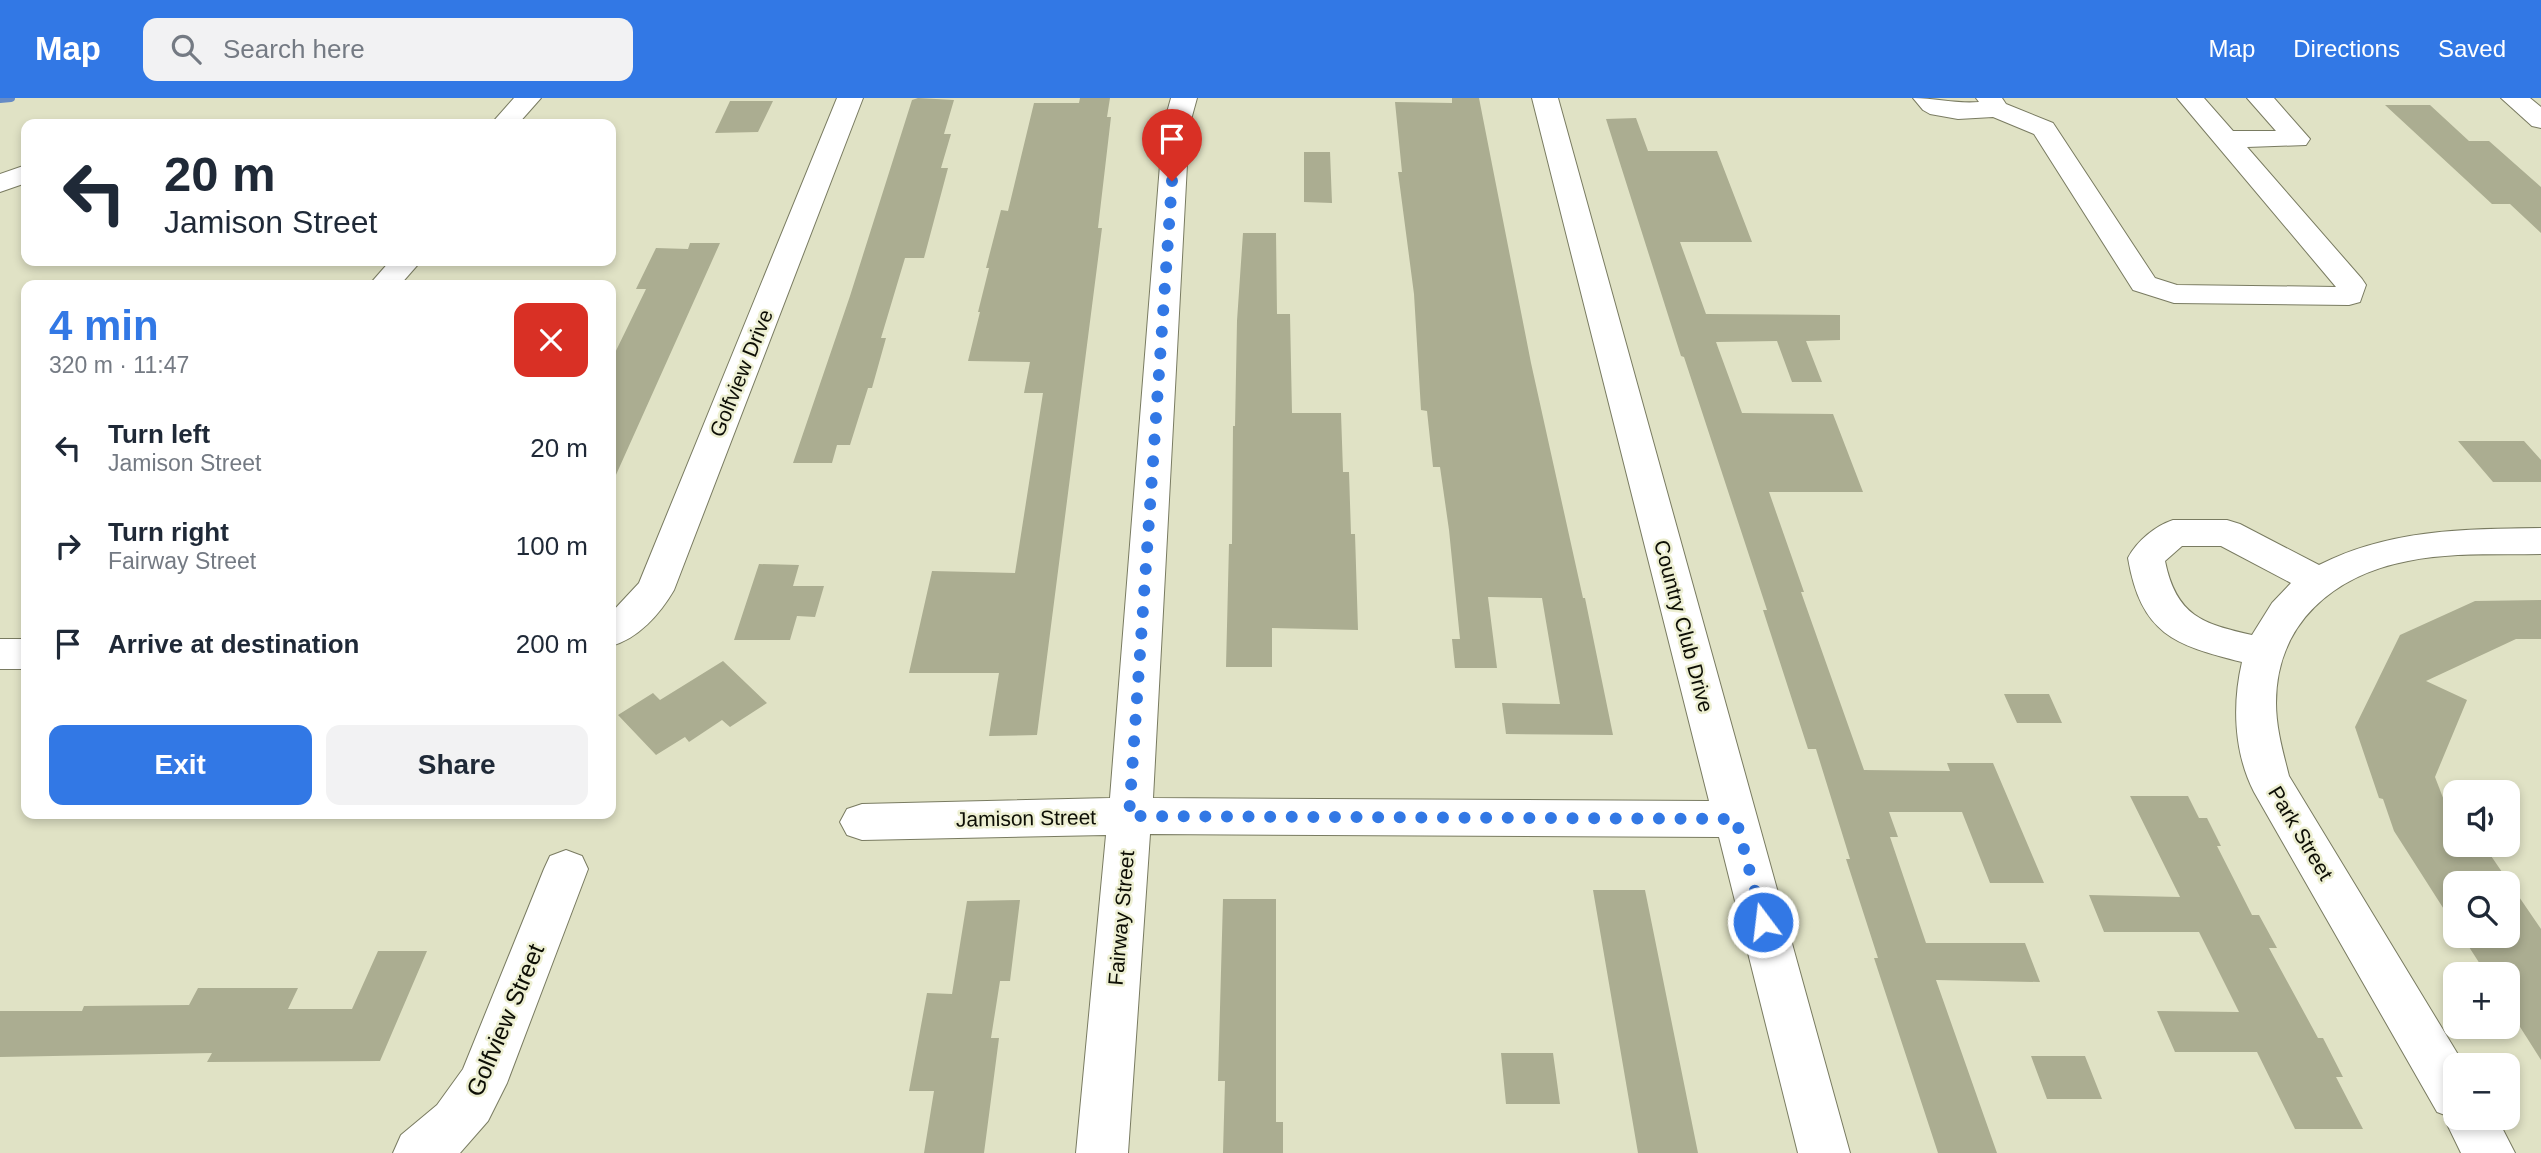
<!DOCTYPE html>
<html lang="en">
<head>
<meta charset="utf-8">
<style>
	:root { --surface:#fff; --page:#f2f2f3; --text:#1f2937; --muted:#747a83; --accent:#3278e5 }
	body { margin:0; font-family:Helvetica,sans-serif; background:var(--page); color:var(--text); height:100vh; display:flex; flex-direction:column; font-size:26px; white-space:nowrap }
	* { box-sizing:border-box; margin:0 }
	p { font-size:23px; color:var(--muted) }
	.icon { flex:none; width:38px; height:38px; fill:none; stroke:currentColor; stroke-width:2; stroke-linecap:round; stroke-linejoin:round }
	.map { position:relative; flex:1; overflow:hidden }
	.sheet { position:absolute; left:21px; top:182px; width:595px; height:539px; display:flex; flex-direction:column; background:var(--surface); border-radius:14px; box-shadow:0 4px 10px #0003 }
	.sheet>* { flex:none }
	.banner { position:absolute; left:21px; top:21px; width:595px; height:147px; border-radius:14px; box-shadow:0 4px 10px #0003; background:#fff; color:var(--text); overflow:hidden }
	.controls { position:absolute; left:2443px; top:682px; display:grid; gap:14px }
	.controls a { display:grid; place-items:center; width:77px; height:77px; border-radius:14px; background:var(--surface); box-shadow:0 4px 10px #0003; font-size:35px }
	.pin { position:absolute; display:grid; place-items:center; width:60px; height:60px; color:#fff; margin:-72px -30px; border-radius:50% 50% 50% 0; rotate:-45deg; box-shadow:0 0 7px #0007 }
	.pin .icon { rotate:45deg }
	.me { position:absolute; width:77px; margin:-38px; rotate:345deg; stroke-linejoin:round; filter:drop-shadow(0 0 5px #0008) }
	.turn { display:flex; align-items:center; gap:24px; height:147px; padding:0 28px; font-size:32px }
	.turn .icon { width:91px; height:91px; stroke-width:2.5 }
	.turn b { display:block; font-size:49px; line-height:60px }
	.round { display:grid; place-items:center; flex:none; width:74px; height:74px; border-radius:14px; background:var(--page) }
	.head { display:flex; align-items:center; justify-content:space-between; height:119px; padding:0 28px }
	h1 { font-size:42px; font-weight:700; line-height:52px; color:var(--accent) }
	.button { display:flex; gap:14px; margin-top:auto; padding:14px 28px }
	.button a { flex:1; height:80px; border-radius:14px; background:var(--accent); color:#fff; font-size:28px; font-weight:700; line-height:80px; text-align:center }
	.button a+a { background:var(--page); color:var(--text) }
	ul { padding:0; list-style:none }
	li { display:flex; align-items:center; gap:21px; height:98px; padding:0 28px }
	li div { flex:1 }
	li b { display:block; font-size:26px }
	li em { font-style:normal }
	header { display:flex; align-items:center; gap:42px; box-sizing:border-box; height:98px; padding:0 35px; background:var(--accent); color:#fff }
	header strong { font-size:33px }
	nav { display:flex; gap:38px; margin-inline-start:auto; font-size:24px }
	.search { width:490px; height:63px; background:var(--page); display:flex; align-items:center; gap:18px; box-sizing:border-box; padding:0 24px; border-radius:14px; color:var(--muted); font-size:26px }
	.map>svg:first-child { display:block }
</style>
</head>
<body>
<header>
<strong>Map</strong>
<div class="search"><svg class="icon" aria-label="search" viewBox="0 0 24 24"><circle cx="10" cy="10" r="6"/><path d="M15 15l6 6"/></svg>Search here</div>
<nav><a>Map</a><a>Directions</a><a>Saved</a></nav>
</header>
<div class="map">
<svg width="2541" height="1055" viewBox="0 0 2541 1055">
	<rect width="100%" height="100%" fill="#e0e2c5"/>
	<g fill="none" stroke-linecap="round" stroke-linejoin="round">
		<path stroke="#668bc5" stroke-width="8" d="M0,1L11,0"/>
	</g>
	<path fill="#abad91" d="M918,0L954,2L944,36H951L941,70H948L924,160H905L881,240H886L872,290H868L850,347H837L832,365H793L850,198L912,2Z
		M1080,0H1110L1107,19H1111L1098,130H1102L1037,637L989,638L999,575H909L932,473L1015,475L1043,295H1024L1030,264L968,263L980,214H978L989,170H986L1001,112L1008,113L1034,5H1079Z
		M1452,0H1479L1531,265L1583,500H1585L1613,637L1506,636L1502,605L1560,606L1542,500L1488,499L1497,570H1455L1452,541H1460L1449,432L1440,369H1433L1427,313L1421,312L1414,196L1398,74H1402L1395,4L1452,5Z
		M730,3H773L758,34L715,35Z
		M2385,7H2430L2469,43H2489L2541,89V135L2510,106H2492Z
		M1636,20L1648,53H1717L1752,144H1680L1706,216L1840,217V242L1806,243L1822,284H1792L1777,243L1716,244L1742,315L1833,316L1863,394H1769L1804,494H1801L1864,672L1950,673L1947,665H1993L2044,785H1990L1962,714H1889L1898,739H1890L1926,845H2025L2040,884L1936,882L1997,1055H1938L1874,860H1878L1846,761H1850L1816,651H1808L1763,512H1767L1684,259L1681,258L1606,21Z
		M1304,54H1330L1332,105L1304,104Z
		M1243,135H1276L1277,216H1290L1292,315H1341L1343,374H1349L1351,436H1355L1358,532L1272,530V569H1226L1229,446H1232L1233,328H1235L1237,223Z
		M690,145H720L611,388V263L646,191H636L656,150L688,151Z
		M2458,343H2524L2541,362V384H2493Z
		M759,466L799,467L793,488H824L815,519L797,518L790,542H734Z
		M2541,502V541H2516L2426,583L2467,602L2435,679L2455,731V747H2462L2463,752H2487L2541,831V962L2508,910V877H2487L2462,838H2508V786H2455L2454,827L2394,733L2383,701L2379,700L2355,629L2400,537L2475,503Z
		M723,563L767,605L730,629L722,622L689,644L685,639L656,657L618,617L653,595L660,602Z
		M2004,596H2049L2062,625H2017Z
		M2130,698H2188L2199,720H2207L2221,748H2217L2252,817H2259L2277,850H2269L2318,940H2323L2343,979H2336L2363,1031H2295L2257,954H2175L2157,913L2239,914L2199,834H2104L2089,797L2180,799Z
		M1593,792H1645L1698,1055H1638Z
		M1223,801H1276V1024H1283V1055H1223L1225,983H1218Z
		M1020,802L1010,883H1000L991,940H999L984,1055H924L934,993H909L927,895L952,896L967,803Z
		M378,853H427L380,963L207,964L212,955L0,959V913H82L84,908L189,907L198,890H298L288,911H352Z
		M1501,955H1553L1560,1006H1506Z
		M2031,958H2085L2102,1001H2047Z"/>
	<g fill="none" stroke-linecap="round" stroke-linejoin="round">
		<g stroke="#797b61" stroke-width="2">
			<path id="minor" d="M514,0H541L518,26H491Z
				M837,0H863L674,492C660,516 638,541 611,548V515L639,485Z
				M1171,0H1197L1189,29L1153,700L1709,703L1532,0H1558L1850,1055H1798L1719,739L1150,736L1128,1055H1076L1106,737L862,742L847,737L840,724L847,711L862,706L1110,700L1163,29Z
				M1913,0C1936,0 1956,6 1979,4L1976,0H2002L2006,6L2053,25L2155,180L2177,187L2336,189L2177,0H2204L2233,33H2276L2247,0H2274L2310,41L2306,47L2247,49L2362,181L2366,187L2360,204L2349,207L2174,205L2133,192L2034,36L1993,19L1958,21L1930,16L1923,12Z
				M2501,0H2530L2541,9V30L2532,28Z
				M26,67V85L0,94V76Z
				M390,163H421L400,187H369Z
				M2173,422H2227L2240,426L2319,467C2390,431 2464,431 2541,430V456C2497,457 2452,454 2408,463C2334,477 2276,525 2276,605C2276,630 2283,654 2289,678L2465,968H2455V1020H2497L2515,1055H2461L2444,1020L2445,1017L2437,1014L2254,694C2234,655 2232,607 2242,564C2174,547 2141,536 2128,460C2137,443 2155,428 2173,422ZM2182,448H2221L2291,485L2272,505L2252,537C2203,526 2176,518 2165,463Z
				M0,541H26V571H0Z
				M566,752L582,758L588,771L507,985L488,1023L460,1055H393L401,1037L437,1007L463,971L544,771L550,758Z"/>
		</g>
		<use href="#minor" fill="#fff" fill-rule="evenodd"/>
	</g>
	<g fill="none" stroke-linecap="round" stroke-linejoin="round">
		<path stroke="#3278e5" stroke-width="12" stroke-dasharray="0 21.6" d="M1172,83L1129,718L1736,721L1763,824"/>
	</g>
	<g text-anchor="middle" dominant-baseline="central" stroke-width="5" stroke-linejoin="round" paint-order="stroke">
		<g font-size="21" fill="#0d0e05" stroke="#edefd2">
			<text transform="translate(741 275) rotate(-68)">Golfview Drive</text>
			<text transform="translate(1684 528) rotate(75)">Country Club Drive</text>
			<text transform="translate(1026 720) rotate(-1)">Jamison Street</text>
			<text transform="translate(2301 735) rotate(59)">Park Street</text>
			<text transform="translate(1121 820) rotate(-85)">Fairway Street</text>
		</g>
		<g font-size="24" fill="#0d0e05" stroke="#edefd2">
			<text transform="translate(505 922) rotate(-67)">Golfview Street</text>
		</g>
	</g>
</svg>
<div class="controls">
<a><svg class="icon" aria-label="sound" viewBox="0 0 24 24"><path d="M4 9h4l5-4v14l-5-4H4zM17 9q2 3 0 6"/></svg></a>
<a><svg class="icon" aria-label="search" viewBox="0 0 24 24"><circle cx="10" cy="10" r="6"/><path d="M15 15l6 6"/></svg></a>
<a>+</a>
<a>−</a>
</div>
<div class="pin" style="left:1172px;top:83px;background:#d93025"><svg class="icon" aria-label="arrive" viewBox="0 0 24 24"><path d="M6 21V4h12l-3 4 3 4H6"/></svg></div>
<svg class="me" style="left:1763px;top:824px" viewBox="-20 -20 40 40"><circle r="17" fill="#3278e5" stroke="#fff" stroke-width="3"/><path d="M0-11L8 9 0 5-8 9z" fill="#fff"/></svg>
<div class="banner">
<div class="turn"><svg class="icon" aria-label="left" viewBox="0 0 24 24"><path d="M17 20v-9H6M10 6l-5 5 5 5"/></svg><div><b>20 m</b>Jamison Street</div></div>
</div>
<section class="sheet">
<div class="head"><div><h1>4 min</h1><p>320 m · 11:47</p></div><a class="round" style="background:#d93025;color:#fff"><svg class="icon" aria-label="close" viewBox="0 0 24 24"><path d="M6 6l12 12M18 6L6 18"/></svg></a></div>
<ul>
<li><svg class="icon" aria-label="left" viewBox="0 0 24 24"><path d="M17 20v-9H6M10 6l-5 5 5 5"/></svg><div><b>Turn left</b><p>Jamison Street</p></div><em>20 m</em></li>
<li><svg class="icon" aria-label="right" viewBox="0 0 24 24"><path d="M7 20v-9h11M14 6l5 5-5 5"/></svg><div><b>Turn right</b><p>Fairway Street</p></div><em>100 m</em></li>
<li><svg class="icon" aria-label="arrive" viewBox="0 0 24 24"><path d="M6 21V4h12l-3 4 3 4H6"/></svg><div><b>Arrive at destination</b></div><em>200 m</em></li>
</ul>
<div class="button"><a>Exit</a><a>Share</a></div>
</section>
</div>
</body>
</html>
